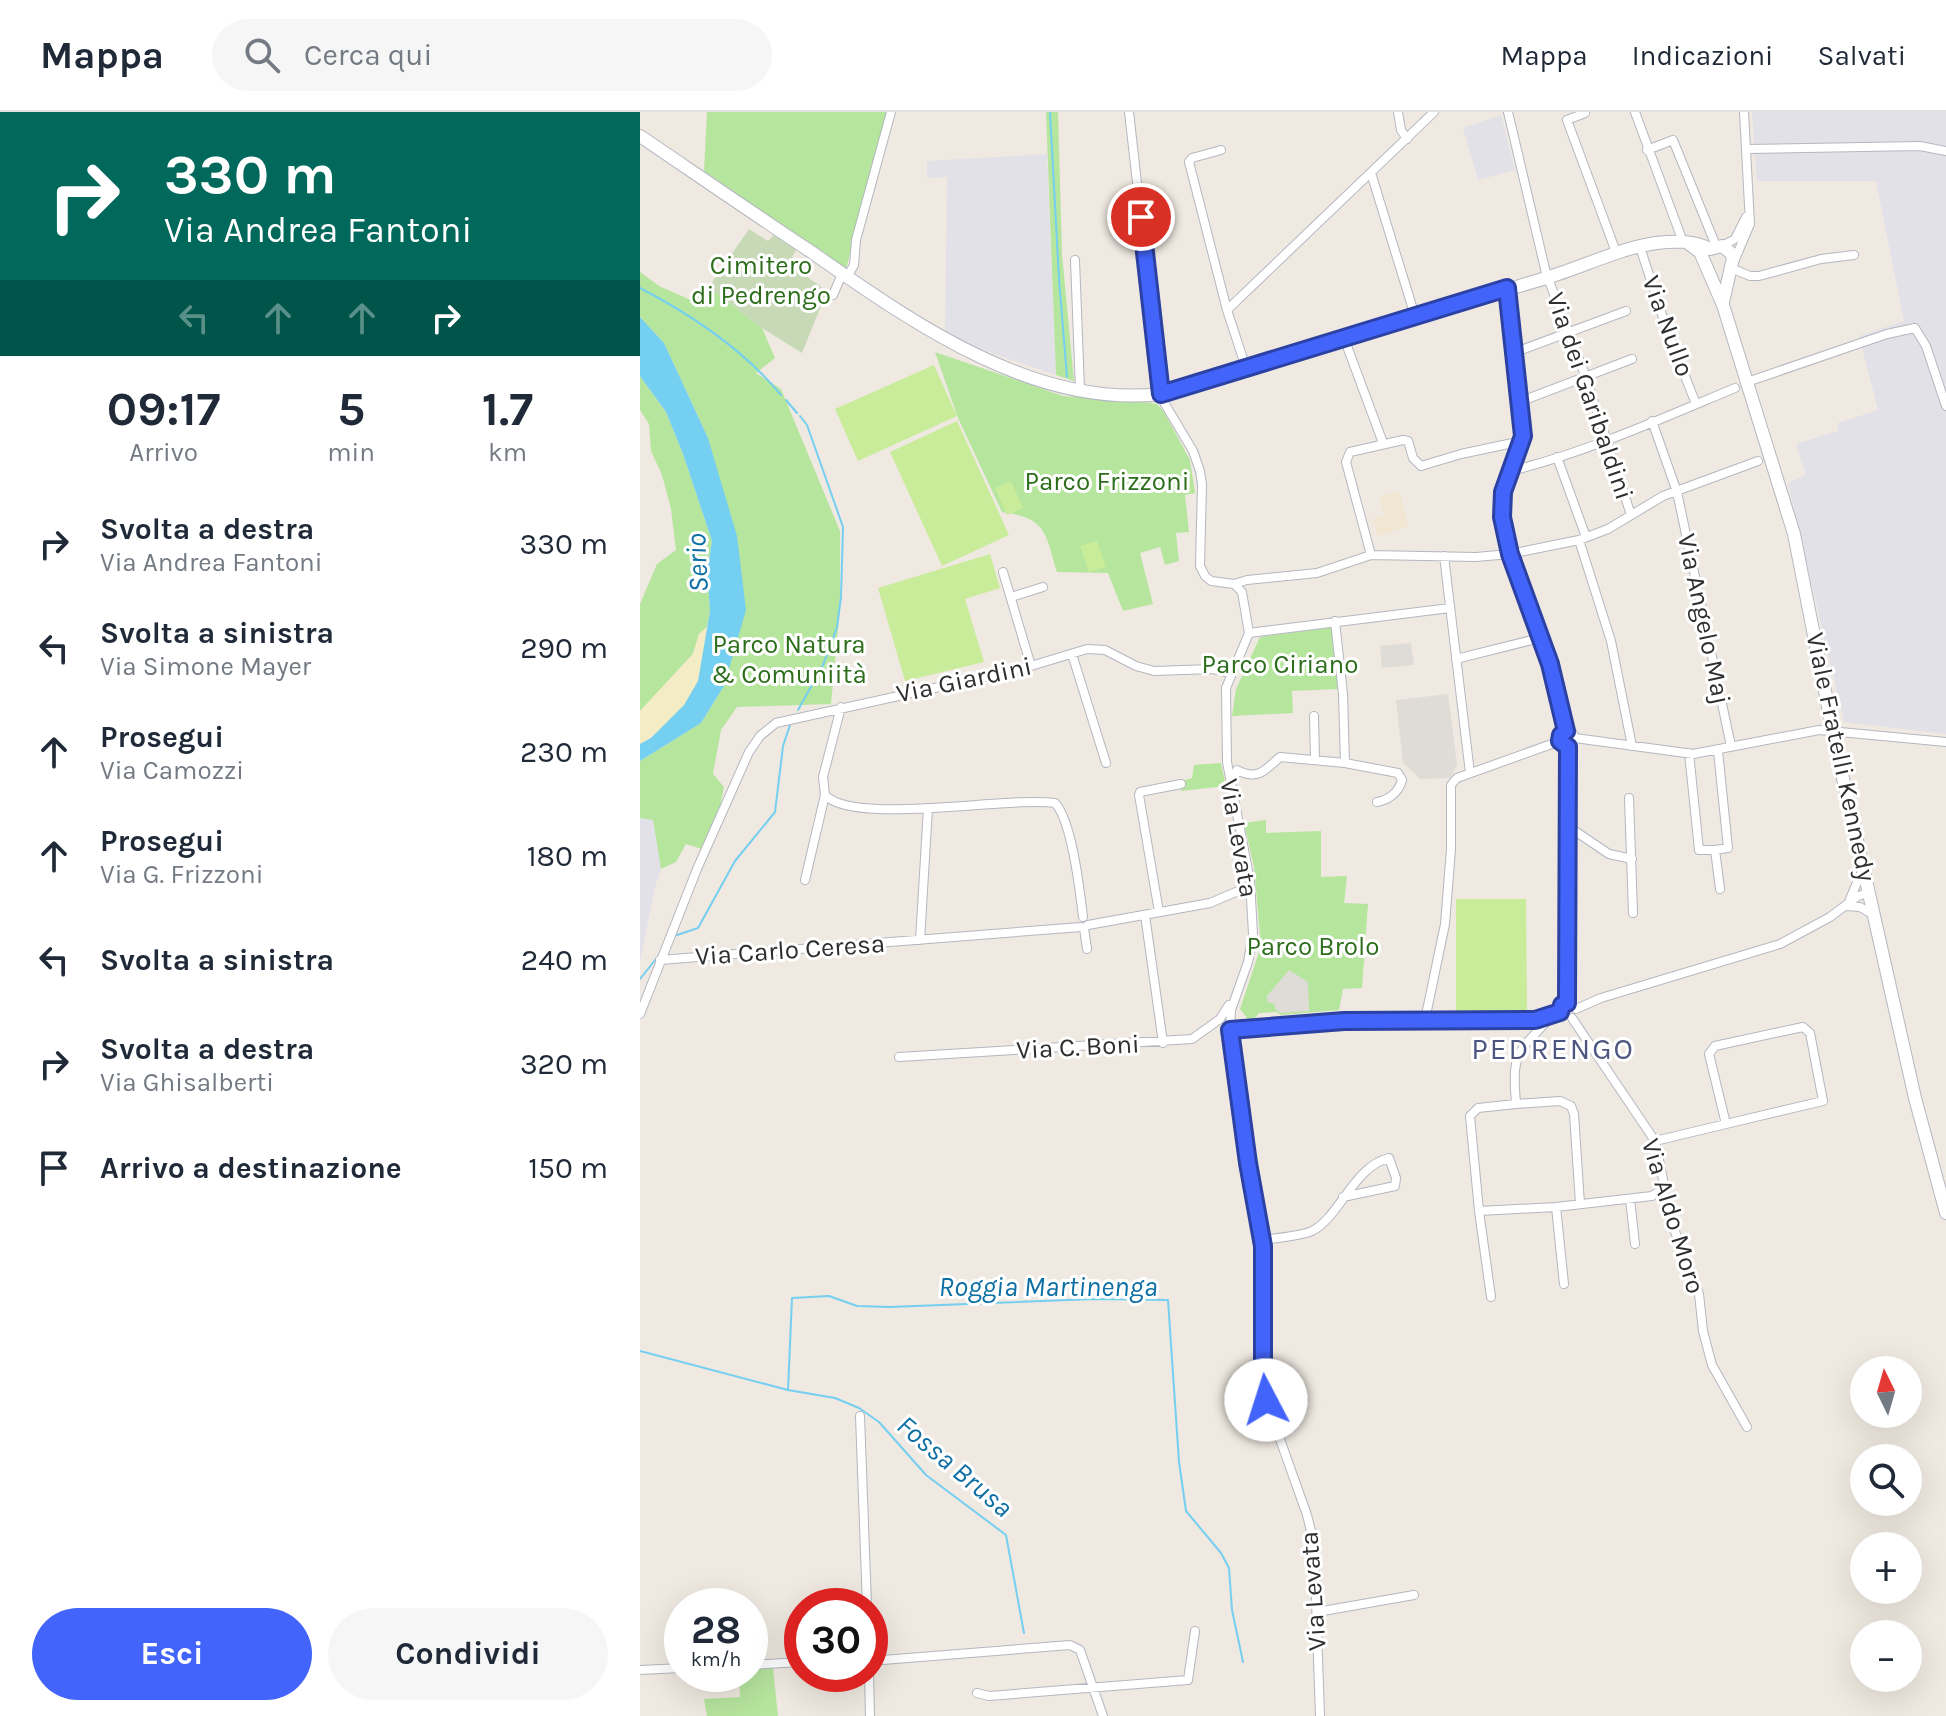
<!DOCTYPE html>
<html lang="it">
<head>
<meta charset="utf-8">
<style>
	:root { --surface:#fff; --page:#f6f6f7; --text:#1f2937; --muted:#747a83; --line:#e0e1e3; --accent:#4264fb }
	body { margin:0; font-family:Karla,sans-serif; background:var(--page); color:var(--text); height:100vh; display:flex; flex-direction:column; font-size:30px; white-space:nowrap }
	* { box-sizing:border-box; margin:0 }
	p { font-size:26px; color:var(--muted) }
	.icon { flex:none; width:44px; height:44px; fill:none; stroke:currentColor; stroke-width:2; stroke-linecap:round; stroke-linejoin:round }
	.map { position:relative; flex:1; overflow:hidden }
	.details { display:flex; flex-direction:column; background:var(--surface); width:640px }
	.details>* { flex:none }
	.hud { background:#00695c; color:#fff; overflow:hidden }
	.needle { width:52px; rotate:355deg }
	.buttons { position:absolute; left:1210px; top:1244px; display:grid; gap:16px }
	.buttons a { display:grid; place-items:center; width:72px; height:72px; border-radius:50%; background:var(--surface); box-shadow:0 8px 32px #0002; font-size:40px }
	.speed { position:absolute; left:24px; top:1476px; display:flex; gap:16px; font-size:40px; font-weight:700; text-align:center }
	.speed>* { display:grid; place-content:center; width:104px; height:104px; border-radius:50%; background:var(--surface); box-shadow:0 8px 32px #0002; line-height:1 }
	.speed small { font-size:20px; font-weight:400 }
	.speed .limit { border:12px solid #d22; background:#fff; color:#111 }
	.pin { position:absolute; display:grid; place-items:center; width:68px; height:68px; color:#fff; margin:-34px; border:4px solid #fff; border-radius:50%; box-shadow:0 2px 8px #0007 }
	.me { position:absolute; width:88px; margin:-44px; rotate:355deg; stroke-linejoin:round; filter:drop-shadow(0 0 6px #0008) }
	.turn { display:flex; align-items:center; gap:28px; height:168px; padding:0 32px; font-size:36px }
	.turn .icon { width:104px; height:104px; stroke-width:2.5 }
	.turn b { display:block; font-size:56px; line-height:68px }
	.lanes { display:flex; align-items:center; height:76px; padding:0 32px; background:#0003; justify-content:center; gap:40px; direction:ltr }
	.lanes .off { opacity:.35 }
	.eta { display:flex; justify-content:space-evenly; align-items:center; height:136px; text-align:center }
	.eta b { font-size:48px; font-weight:700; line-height:56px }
	.cta { display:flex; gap:16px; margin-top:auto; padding:16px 32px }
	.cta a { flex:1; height:92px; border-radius:48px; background:var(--accent); color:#fff; font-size:32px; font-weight:700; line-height:92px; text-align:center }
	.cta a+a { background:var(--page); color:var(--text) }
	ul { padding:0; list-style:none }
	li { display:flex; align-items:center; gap:24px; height:104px; padding:0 32px }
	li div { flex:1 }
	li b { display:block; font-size:30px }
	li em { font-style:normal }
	header { display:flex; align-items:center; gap:48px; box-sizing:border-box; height:112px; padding:0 40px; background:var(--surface); border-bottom:2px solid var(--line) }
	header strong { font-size:38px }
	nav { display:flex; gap:44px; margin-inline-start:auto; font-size:28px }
	.search { width:560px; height:72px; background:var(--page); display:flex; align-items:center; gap:20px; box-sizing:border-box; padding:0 28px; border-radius:44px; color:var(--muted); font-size:30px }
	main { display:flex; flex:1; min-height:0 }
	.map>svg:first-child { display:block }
</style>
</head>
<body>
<header>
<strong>Mappa</strong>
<div class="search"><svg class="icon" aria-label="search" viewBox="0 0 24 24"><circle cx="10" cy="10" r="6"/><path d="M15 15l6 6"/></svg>Cerca qui</div>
<nav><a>Mappa</a><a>Indicazioni</a><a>Salvati</a></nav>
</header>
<main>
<section class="details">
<div class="hud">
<div class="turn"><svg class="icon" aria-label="right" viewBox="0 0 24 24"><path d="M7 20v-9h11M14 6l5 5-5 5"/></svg><div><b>330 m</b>Via Andrea Fantoni</div></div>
<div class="lanes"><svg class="icon off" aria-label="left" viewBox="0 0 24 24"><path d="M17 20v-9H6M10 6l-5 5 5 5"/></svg><svg class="icon off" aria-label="ahead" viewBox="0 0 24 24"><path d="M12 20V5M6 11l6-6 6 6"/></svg><svg class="icon off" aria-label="ahead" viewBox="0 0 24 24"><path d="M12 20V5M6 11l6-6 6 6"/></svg><svg class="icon" aria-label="right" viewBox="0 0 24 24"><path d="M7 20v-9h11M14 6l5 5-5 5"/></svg></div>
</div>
<div class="eta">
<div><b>09:17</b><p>Arrivo</p></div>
<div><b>5</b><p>min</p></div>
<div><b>1.7</b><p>km</p></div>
</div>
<ul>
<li><svg class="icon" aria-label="right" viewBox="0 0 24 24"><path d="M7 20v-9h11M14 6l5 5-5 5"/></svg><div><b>Svolta a destra</b><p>Via Andrea Fantoni</p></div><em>330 m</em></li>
<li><svg class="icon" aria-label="left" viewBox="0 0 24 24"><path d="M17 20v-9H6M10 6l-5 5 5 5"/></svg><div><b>Svolta a sinistra</b><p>Via Simone Mayer</p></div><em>290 m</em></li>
<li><svg class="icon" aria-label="ahead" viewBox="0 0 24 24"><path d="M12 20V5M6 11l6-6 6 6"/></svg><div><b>Prosegui</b><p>Via Camozzi</p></div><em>230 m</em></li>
<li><svg class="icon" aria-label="ahead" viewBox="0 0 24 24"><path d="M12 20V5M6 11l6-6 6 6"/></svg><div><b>Prosegui</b><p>Via G. Frizzoni</p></div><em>180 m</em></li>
<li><svg class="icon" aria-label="left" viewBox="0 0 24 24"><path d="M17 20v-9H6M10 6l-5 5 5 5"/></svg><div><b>Svolta a sinistra</b></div><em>240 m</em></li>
<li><svg class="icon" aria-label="right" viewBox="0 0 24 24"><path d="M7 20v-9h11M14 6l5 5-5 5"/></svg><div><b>Svolta a destra</b><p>Via Ghisalberti</p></div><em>320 m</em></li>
<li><svg class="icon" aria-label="arrive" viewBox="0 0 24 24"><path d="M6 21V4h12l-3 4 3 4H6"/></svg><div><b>Arrivo a destinazione</b></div><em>150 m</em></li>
</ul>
<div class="cta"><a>Esci</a><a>Condividi</a></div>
</section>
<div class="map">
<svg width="1306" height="1604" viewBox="0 0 1306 1604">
	<rect width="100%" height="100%" fill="#efe9e1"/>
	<path fill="#e3e1e8" d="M1112,0H1306V622L1204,610L1148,371L1166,363L1156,332L1198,319V311L1238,298L1219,224L1264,209L1236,69H1117Z
		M861,3L875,58L838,68L823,16Z
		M407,42L416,263L305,225L307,65L287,66V49Z
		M0,706L13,708L21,757L15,775L0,850Z"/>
	<path fill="#f0e6d1" d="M759,379L768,414L738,424L733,407L745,403L739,385Z"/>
	<path fill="#b6e59e" d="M67,0H250L216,115L206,158L64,59Z
		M406,0H418L422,142L434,269L416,263Z
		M0,160L19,174L53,189L69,175L122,216L135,246L116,261L141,277L200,419V496L191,592L97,595L81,618L73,662L84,675L80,694L62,737L46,732L36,750L21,757L13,708L0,706V649L61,611L84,574L68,326L24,231L0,205Z
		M295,240L423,284L505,290L517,292L524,300L550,348L555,381L545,383L549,420L536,421L539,449L525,453L520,435L500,441L513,492L483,499L468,461L417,460C405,421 407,406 362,400L318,306Z
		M0,264L26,300L43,342L72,429L67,459L70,499L67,515L59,522L53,542L0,599V492L17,452L36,438L31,397L22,363L11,339L9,312L0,298Z
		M692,515L698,577L652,579L653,601L592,604L596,577L620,525Z
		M581,651L586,674L541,679V669L552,666L554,653Z
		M626,708V721L681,719V765L707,764L704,791L728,792L722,876L703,877L699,898L641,903L636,900L619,901L613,908L608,907L600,897L621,834L614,755L604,711Z
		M133,1556L138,1604H67L64,1587L100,1585L99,1562H110V1557Z"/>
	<path fill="#f3ecc5" d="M67,515C64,532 63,550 59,566C52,591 22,620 0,632V599L53,542L59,522Z"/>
	<path fill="#c8d9b8" d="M109,117L128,129L134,123L157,137L152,145L168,159L166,164L187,179L162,241L122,216L69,175Z"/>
	<path fill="#c9ec9a" d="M294,253L317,304L218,349L195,297Z
		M317,309L369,423L302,454L250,340Z
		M371,369L383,396L367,403L355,376Z
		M457,429L466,455L449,460L440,434Z
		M350,442L360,476L325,487L344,550L265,569L238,476Z
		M816,787H886L887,899H816Z"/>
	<path fill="#dfdcd8" d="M771,531L774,553L742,556L740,534Z
		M808,582L817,653L810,666L780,667L763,651L756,588Z
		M649,858L668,870L669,899L640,901L635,897V892L627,890V884Z"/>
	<path fill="#75cff0" d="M0,205L24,231L68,326L97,424L106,498L84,574L61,611L0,649V632L11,626L44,593L58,569L70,499L67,459L72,429L43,342L26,300L0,264Z"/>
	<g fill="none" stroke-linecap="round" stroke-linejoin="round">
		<path stroke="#75cff0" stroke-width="2" d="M410,0L419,167L427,265
			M0,176C52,203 103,237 141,283
			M146,288L157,301
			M160,304L167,313L203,415L201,485L197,515L191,532
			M158,598L183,553L189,537
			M34,824L58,816L95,749L135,700L143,634L150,613
			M0,867L20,842
			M0,1239L148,1278L195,1286L219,1296L239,1310L286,1363L366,1423L384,1521
			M148,1278L152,1186L189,1184L217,1194L250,1195L454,1187L528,1188L539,1350L546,1399L581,1441L589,1456L592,1498L603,1550"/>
		<g stroke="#b4b7c1" stroke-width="10">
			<path id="street" d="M489,0L521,282
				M758,0L761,18L767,27
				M868,0L906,161L945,263L991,403
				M995,0L1043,130
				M945,1L927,8L976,140
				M1106,37L1280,34L1306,39
				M581,38L552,46L549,50L587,198L606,256
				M1007,38L1033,28L1076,134
				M731,61L775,204
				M1082,134L1095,127L1106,105
				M1000,135L1028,221L1056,292
				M435,148L440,278
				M1093,152L1110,112L1104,0
				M1091,156L1110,164H1119L1181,147L1214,143
				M207,165L214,153L216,128L251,0
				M867,176L883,324L863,380L862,405L870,442L910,552L926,619
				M193,183L202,162
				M587,198L794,0
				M704,226L743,331
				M873,241L986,199
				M1107,270L1247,222L1275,216L1286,234L1306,294
				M519,282L553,339L560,359L562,372L560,454L565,464L571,469L594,472L607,468L677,461L731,443L836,445L870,442L939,428L968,417L1023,384L1118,349
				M879,290L992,247
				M1012,309L1037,380L1091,634
				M917,345L946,425
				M870,359C943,342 1025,305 1095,276
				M939,428L971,529L992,634
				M731,443L706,350L710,340L763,328L768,329L773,346L781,354L821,342L882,329
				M804,444L830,661
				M363,460L391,554
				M594,472L602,480L609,521L586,576L587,650L610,769L613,822L608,850L591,898L590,918L608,1051L623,1134V1249L626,1288L667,1403L674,1431L680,1604
				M371,485L403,475
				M695,509L703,582L705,651
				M609,521L810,496
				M432,542L466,651
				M816,547L900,526
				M674,604L675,647
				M926,619L932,620L935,626L1053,642L1179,618L1306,630
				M1049,641L1059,738H1075L1080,777
				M590,672L597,658C618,669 625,658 640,645L705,651L758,661L762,668C759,680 749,688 737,690
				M185,683C214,714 369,684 415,691C432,709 440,779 443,805
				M989,686L993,801
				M926,713L969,742L992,747
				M1075,738L1088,736L1078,639
				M165,768L185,683L183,665L201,595
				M1210,787L1222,759
				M1206,794L1220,795L1234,803
				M519,800L499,683L500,680L541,672
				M505,803L523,931
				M448,813L570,791L610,774
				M444,816L447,837
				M280,828L288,696
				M20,848L441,815
				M927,891L928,635
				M936,897L961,886L1140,832L1190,805L1218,784L1229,781
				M0,902L57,757L109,640L120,624L136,611L381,557L447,537L465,538L496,554L514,559L573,557L591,561
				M911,905C876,942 872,940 876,992L920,989L931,994L934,1002L940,1092
				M932,906L1015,1029L1024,1072L1020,1079L1024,1084L1029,1104L1059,1182L1063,1219L1072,1253L1107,1315
				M785,908L805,812L811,737V673L817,666L920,629
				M1163,915L1170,921L1183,989L1086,1012L1069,942L1075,934Z
				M590,918L704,909L895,908L920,900
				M259,945L552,927L580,907L589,893
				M1015,1029L1086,1012
				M990,1087L995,1132
				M916,1095L924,1172
				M839,1099L830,1004L838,996L876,992
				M622,1128C635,1126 662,1124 672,1119C699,1106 714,1054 749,1046L756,1066L755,1074L703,1085
				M851,1185L839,1099L916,1095L1012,1084L1020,1079
				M220,1304L227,1494
				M677,1500L774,1483
				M230,1549L430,1533L440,1538L463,1604
				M110,1553L162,1550
				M0,1558L42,1556
				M229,1562L230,1604
				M337,1581L349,1584L548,1568L555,1519"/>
		</g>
		<g stroke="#b4b7c1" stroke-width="14">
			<path id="secondary" d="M0,24C56,62 111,100 167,137C268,207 391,297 521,282C649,243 778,204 906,166C943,155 977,137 1016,131C1034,129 1054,128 1070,137
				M1049,132L1060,140L1083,193L1154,422L1196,635L1275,986L1306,1101
				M1070,137L1082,134L1091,141L1093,146L1083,190"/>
		</g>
		<use href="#street" stroke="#fff" stroke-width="8"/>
		<use href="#secondary" stroke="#fff" stroke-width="12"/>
	</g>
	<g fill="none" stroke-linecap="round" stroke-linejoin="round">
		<g stroke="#2b41a3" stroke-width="20">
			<path id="route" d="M501,105L521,282L867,176L883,324L863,380L862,405L870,442L910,552L926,619L921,623L920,629L928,635L927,891L922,893L920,900L895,908L704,909L590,918L608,1051L623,1134V1249L626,1288"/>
		</g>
		<use href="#route" stroke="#4264fb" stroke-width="14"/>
	</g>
	<g text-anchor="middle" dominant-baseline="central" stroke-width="6" stroke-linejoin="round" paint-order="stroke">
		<g font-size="26" fill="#2c6e1b" stroke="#fff">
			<text x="121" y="153">Cimitero<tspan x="121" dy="30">di Pedrengo</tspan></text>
			<text x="467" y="369">Parco Frizzoni</text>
			<text x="149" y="532">Parco Natura<tspan x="149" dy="30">&amp; Comuniità</tspan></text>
			<text x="640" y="552">Parco Ciriano</text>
			<text x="673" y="834">Parco Brolo</text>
		</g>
		<g font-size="26" fill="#2e2e2e" stroke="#fff">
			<text transform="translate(1028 214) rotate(70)">Via Nullo</text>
			<text transform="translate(950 284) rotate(71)">Via dei Garibaldini</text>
			<text transform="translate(1064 507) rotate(78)">Via Angelo Maj</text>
			<text transform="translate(324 568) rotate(-12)">Via Giardini</text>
			<text transform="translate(1201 645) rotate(78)">Viale Fratelli Kennedy</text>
			<text transform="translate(599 726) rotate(80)">Via Levata</text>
			<text transform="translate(150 838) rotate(-4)">Via Carlo Ceresa</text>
			<text transform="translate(438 935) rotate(-3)">Via C. Boni</text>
			<text transform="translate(1033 1104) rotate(73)">Via Aldo Moro</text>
			<text transform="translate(673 1479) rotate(-94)">Via Levata</text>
		</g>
		<g font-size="28" font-style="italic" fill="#0d6fa3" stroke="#fff">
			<text transform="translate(57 451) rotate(-93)">Serio</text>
			<text x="408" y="1174">Roggia Martinenga</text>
			<text transform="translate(315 1354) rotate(40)">Fossa Brusa</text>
		</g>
		<g font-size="30" letter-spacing="2" fill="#4d5680" stroke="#fff">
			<text x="913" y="937">PEDRENGO</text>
		</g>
	</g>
</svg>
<div class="buttons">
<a><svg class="needle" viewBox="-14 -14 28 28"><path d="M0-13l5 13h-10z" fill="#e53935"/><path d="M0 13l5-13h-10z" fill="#747a83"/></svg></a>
<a><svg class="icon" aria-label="search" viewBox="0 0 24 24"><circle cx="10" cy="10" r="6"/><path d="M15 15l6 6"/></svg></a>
<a>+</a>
<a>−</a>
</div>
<div class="speed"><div>28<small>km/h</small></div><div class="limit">30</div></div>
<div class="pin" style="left:501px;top:105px;background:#d93025"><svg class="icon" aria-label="arrive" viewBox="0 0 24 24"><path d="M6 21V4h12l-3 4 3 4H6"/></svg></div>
<svg class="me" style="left:626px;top:1288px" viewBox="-20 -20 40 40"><circle r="19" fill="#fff"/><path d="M0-13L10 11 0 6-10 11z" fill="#4264fb"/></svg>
</div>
</main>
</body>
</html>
